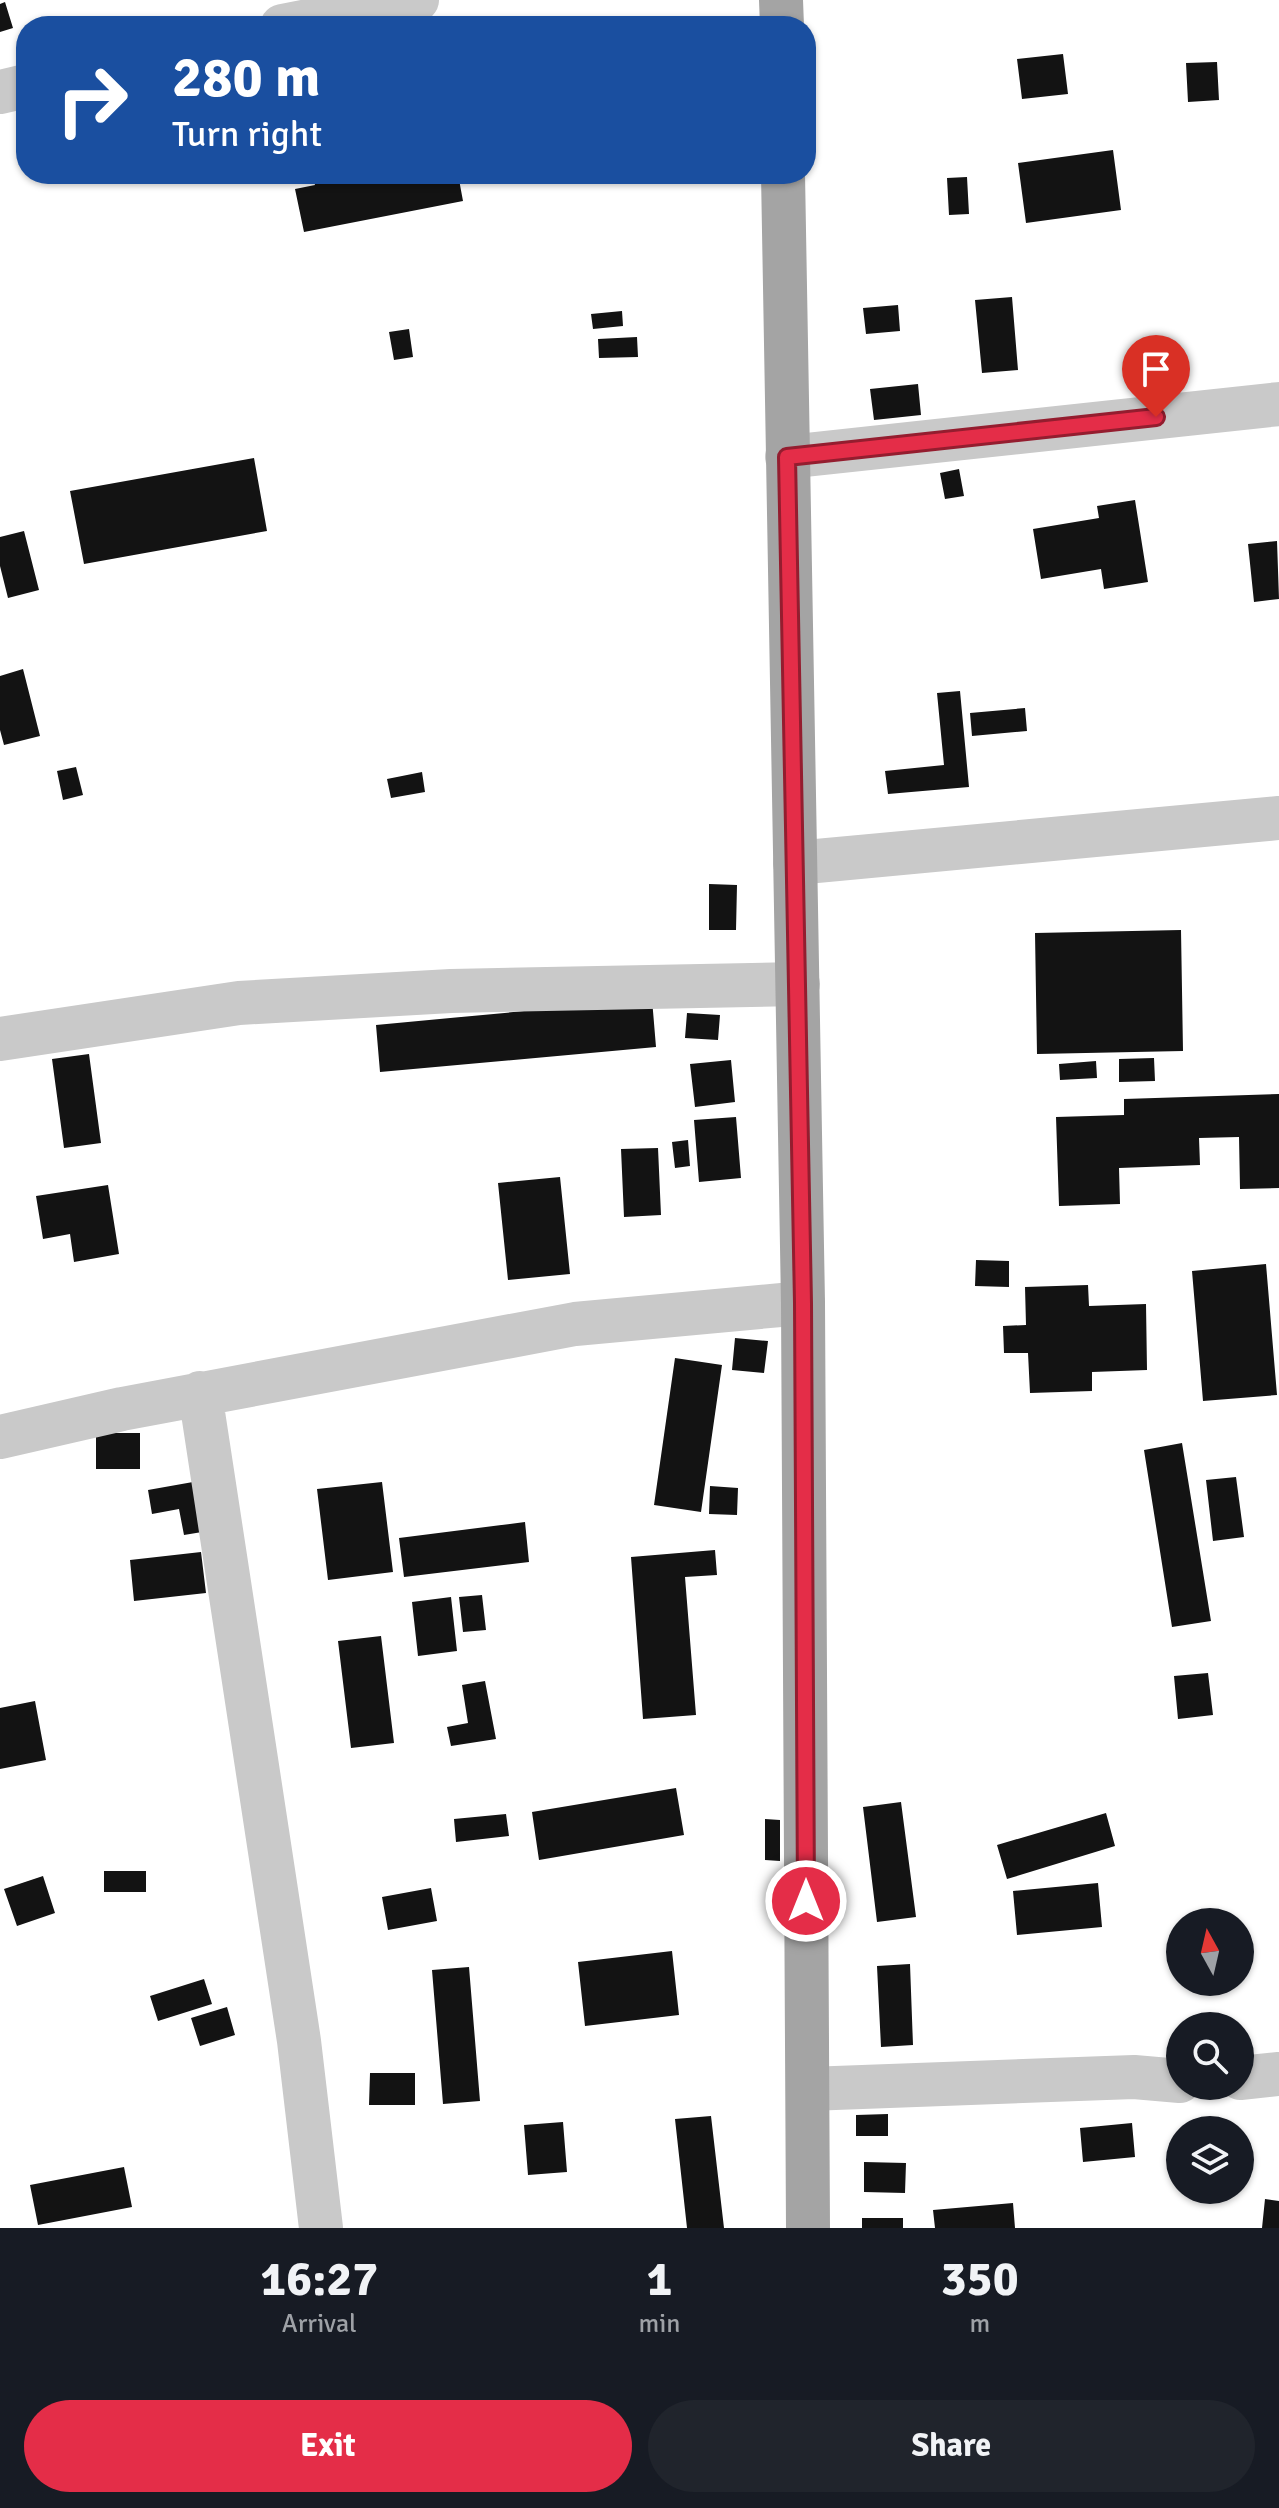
<!DOCTYPE html>
<html lang="en">
<head>
<meta charset="utf-8">
<style>
	:root { --surface:#171b24; --page:#20242c; --text:#f1f3f6; --muted:#9ea1a6; --accent:#e42d48 }
	body { margin:0; font-family:Signika,sans-serif; background:var(--page); color:var(--text); height:100vh; display:flex; flex-direction:column; font-size:30px; white-space:nowrap }
	* { box-sizing:border-box; margin:0 }
	p { font-size:26px; color:var(--muted) }
	.icon { flex:none; width:44px; height:44px; fill:none; stroke:currentColor; stroke-width:2; stroke-linecap:round; stroke-linejoin:round }
	.map { position:relative; height:2228px; overflow:hidden }
	.drawer { display:flex; flex-direction:column; background:var(--surface); flex:1 }
	.drawer>* { flex:none }
	.guide { position:absolute; left:16px; top:16px; width:800px; height:168px; border-radius:32px; box-shadow:0 2px 6px #0004; background:#1a4fa0; color:#fff; overflow:hidden }
	.needle { width:52px; rotate:352deg }
	.controls { position:absolute; left:1166px; top:1908px; display:grid; gap:16px }
	.controls a { display:grid; place-items:center; width:88px; height:88px; border-radius:50%; background:var(--surface); box-shadow:0 2px 6px #0004; font-size:40px }
	.pin { position:absolute; display:grid; place-items:center; width:68px; height:68px; color:#fff; margin:-82px -34px; border-radius:50% 50% 50% 0; rotate:-45deg; box-shadow:0 0 8px #0007 }
	.pin .icon { rotate:45deg }
	.me { position:absolute; width:88px; margin:-44px; rotate:0deg; stroke-linejoin:round; filter:drop-shadow(0 0 6px #0008) }
	.turn { display:flex; align-items:center; gap:28px; height:168px; padding:0 24px; font-size:36px }
	.turn .icon { width:104px; height:104px; stroke-width:2.5 }
	.turn b { display:block; font-size:56px; line-height:68px }
	.eta { display:flex; justify-content:space-evenly; align-items:center; height:136px; text-align:center }
	.eta b { font-size:48px; font-weight:700; line-height:56px }
	.action { display:flex; gap:16px; margin-top:auto; padding:16px 24px }
	.action a { flex:1; height:92px; border-radius:48px; background:var(--accent); color:#fff; font-size:32px; font-weight:700; line-height:92px; text-align:center }
	.action a+a { background:var(--page); color:var(--text) }
	.map>svg:first-child { display:block }
</style>
</head>
<body>
<div class="map">
<svg width="1279" height="2228" viewBox="0 0 1279 2228">
	<rect width="100%" height="100%" fill="#fff"/>
	<path fill="#131313" d="M5,2L13,28L0,32V4Z
		M1063,54L1068,94L1022,99L1017,59Z
		M1217,62L1219,100L1188,102L1186,63Z
		M1113,150L1121,210L1026,223L1018,163Z
		M312,174H361L362,179L382,174H458L463,201L304,232L295,189L315,185Z
		M967,177L969,214L949,215L947,178Z
		M1012,297L1018,370L982,373L975,300Z
		M898,305L900,331L866,334L863,308Z
		M622,311L623,326L593,329L591,314Z
		M409,329L413,357L394,360L389,332Z
		M637,337L638,357L599,358L598,339Z
		M918,384L921,415L874,420L870,389Z
		M254,458L267,531L84,564L70,491Z
		M959,469L964,496L945,499L940,473Z
		M1135,500L1148,582L1104,589L1101,569L1041,579L1033,529L1099,518L1097,506Z
		M24,531L39,590L8,598L0,566V537Z
		M1277,541L1279,599L1254,602L1248,544Z
		M23,669L40,736L4,745L0,730V676Z
		M960,691L969,787L888,794L885,771L944,765L937,693Z
		M1025,708L1027,731L972,736L970,713Z
		M76,767L83,795L63,800L57,771Z
		M422,772L425,792L391,798L387,779Z
		M709,884L737,885L736,930H709Z
		M1181,930L1183,1051L1037,1054L1035,933Z
		M652,999L656,1047L380,1072L376,1025Z
		M687,1013L720,1015L718,1040L685,1038Z
		M89,1054L101,1143L64,1148L52,1059Z
		M1154,1058L1155,1081L1119,1082V1059Z
		M731,1060L735,1102L695,1107L690,1064Z
		M1096,1061L1097,1078L1060,1080L1059,1064Z
		M1279,1094V1188L1240,1189L1239,1137L1199,1138L1200,1165L1119,1168L1120,1204L1059,1206L1056,1117L1124,1115V1099Z
		M736,1117L741,1178L699,1182L694,1120Z
		M688,1140L690,1166L675,1168L672,1142Z
		M658,1148L661,1215L624,1217L621,1149Z
		M560,1177L570,1274L508,1280L498,1183Z
		M108,1185L119,1254L74,1262L70,1234L43,1239L36,1196Z
		M976,1260L1009,1261V1287L975,1286Z
		M1266,1264L1277,1395L1203,1401L1192,1271Z
		M1088,1285L1089,1306L1146,1304L1147,1370L1092,1372V1391L1030,1393L1028,1353H1004L1003,1326L1026,1325L1025,1287Z
		M735,1338L768,1341L764,1373L732,1370Z
		M675,1358L722,1365L701,1512L654,1505Z
		M96,1433H140V1469H96Z
		M1182,1443L1211,1621L1172,1627L1144,1450Z
		M1236,1477L1244,1537L1213,1541L1206,1480Z
		M193,1482L202,1532L184,1535L179,1509L152,1514L148,1490Z
		M382,1482L393,1572L328,1580L317,1489Z
		M710,1486L738,1488L737,1515L709,1514Z
		M525,1522L529,1562L404,1577L399,1538Z
		M715,1550L717,1575L685,1577L696,1715L643,1719L631,1557Z
		M201,1552L206,1593L134,1601L130,1560Z
		M482,1595L486,1630L463,1632L459,1597Z
		M451,1597L457,1651L418,1656L412,1602Z
		M381,1636L394,1743L351,1748L338,1641Z
		M1208,1673L1213,1715L1178,1719L1174,1676Z
		M485,1681L496,1739L451,1746L447,1727L468,1723L462,1685Z
		M35,1701L46,1760L0,1769V1708Z
		M676,1788L684,1835L539,1860L532,1812Z
		M901,1802L916,1917L877,1922L863,1807Z
		M1106,1813L1115,1846L1007,1879L997,1845Z
		M506,1814L509,1836L456,1842L454,1819Z
		M765,1819L780,1820V1861L765,1860Z
		M104,1871H146V1892H104Z
		M43,1876L55,1913L17,1926L4,1889Z
		M1098,1883L1102,1927L1017,1935L1013,1891Z
		M431,1888L437,1921L388,1930L382,1897Z
		M672,1951L679,2015L585,2026L578,1962Z
		M910,1964L913,2045L881,2047L877,1966Z
		M469,1967L480,2101L443,2104L432,1970Z
		M204,1979L212,2004L158,2021L150,1996Z
		M227,2007L235,2035L200,2046L191,2018Z
		M370,2073H415V2105H369Z
		M888,2114V2136H856V2115Z
		M711,2116L724,2228H687L675,2119Z
		M563,2122L567,2172L528,2175L524,2125Z
		M1132,2123L1135,2157L1083,2162L1080,2128Z
		M864,2162L906,2163L905,2193L864,2192Z
		M124,2167L132,2207L38,2225L30,2185Z
		M1265,2199L1279,2201V2228H1262Z
		M1013,2203L1015,2228H935L933,2210Z
		M862,2218H903V2228H862Z"/>
	<g fill="none" stroke-linecap="round" stroke-linejoin="round">
		<path stroke="#c9c9c9" stroke-width="44" d="M282,26L417,0
			M0,92L26,86
			M787,457L1279,404
			M795,863L1279,818
			M0,1039L239,1003L451,991L798,984
			M200,1393L299,2041L321,2228
			M0,1437L122,1409L575,1324L803,1303
			M1240,2078L1279,2074
			M808,2089L1134,2077L1180,2081"/>
		<path stroke="#a4a4a4" stroke-width="44" d="M781,0L782,26
			M783,174L803,1303L808,2228"/>
	</g>
	<g fill="none" stroke-linecap="round" stroke-linejoin="round">
		<g stroke="#941d2f" stroke-width="20">
			<path id="route" d="M806,1901L803,1303L787,457L1156,417"/>
		</g>
		<use href="#route" stroke="#e42d48" stroke-width="14"/>
	</g>
</svg>
<div class="controls">
<a><svg class="needle" viewBox="-14 -14 28 28"><path d="M0-13l5 13h-10z" fill="#e53935"/><path d="M0 13l5-13h-10z" fill="#9ea1a6"/></svg></a>
<a><svg class="icon" aria-label="search" viewBox="0 0 24 24"><circle cx="10" cy="10" r="6"/><path d="M15 15l6 6"/></svg></a>
<a><svg class="icon" aria-label="layers" viewBox="0 0 24 24"><path d="M12 4l9 5-9 5-9-5zM3 14l9 5 9-5"/></svg></a>
</div>
<div class="pin" style="left:1156px;top:417px;background:#d93025"><svg class="icon" aria-label="arrive" viewBox="0 0 24 24"><path d="M6 21V4h12l-3 4 3 4H6"/></svg></div>
<svg class="me" style="left:806px;top:1901px" viewBox="-20 -20 40 40"><circle r="17" fill="#e42d48" stroke="#fff" stroke-width="3"/><path d="M0-11L8 9 0 5-8 9z" fill="#fff"/></svg>
<div class="guide">
<div class="turn"><svg class="icon" aria-label="right" viewBox="0 0 24 24"><path d="M7 20v-9h11M14 6l5 5-5 5"/></svg><div><b>280 m</b>Turn right</div></div>
</div>
</div>
<section class="drawer">
<div class="eta">
<div><b>16:27</b><p>Arrival</p></div>
<div><b>1</b><p>min</p></div>
<div><b>350</b><p>m</p></div>
</div>
<div class="action"><a>Exit</a><a>Share</a></div>
</section>
</body>
</html>
